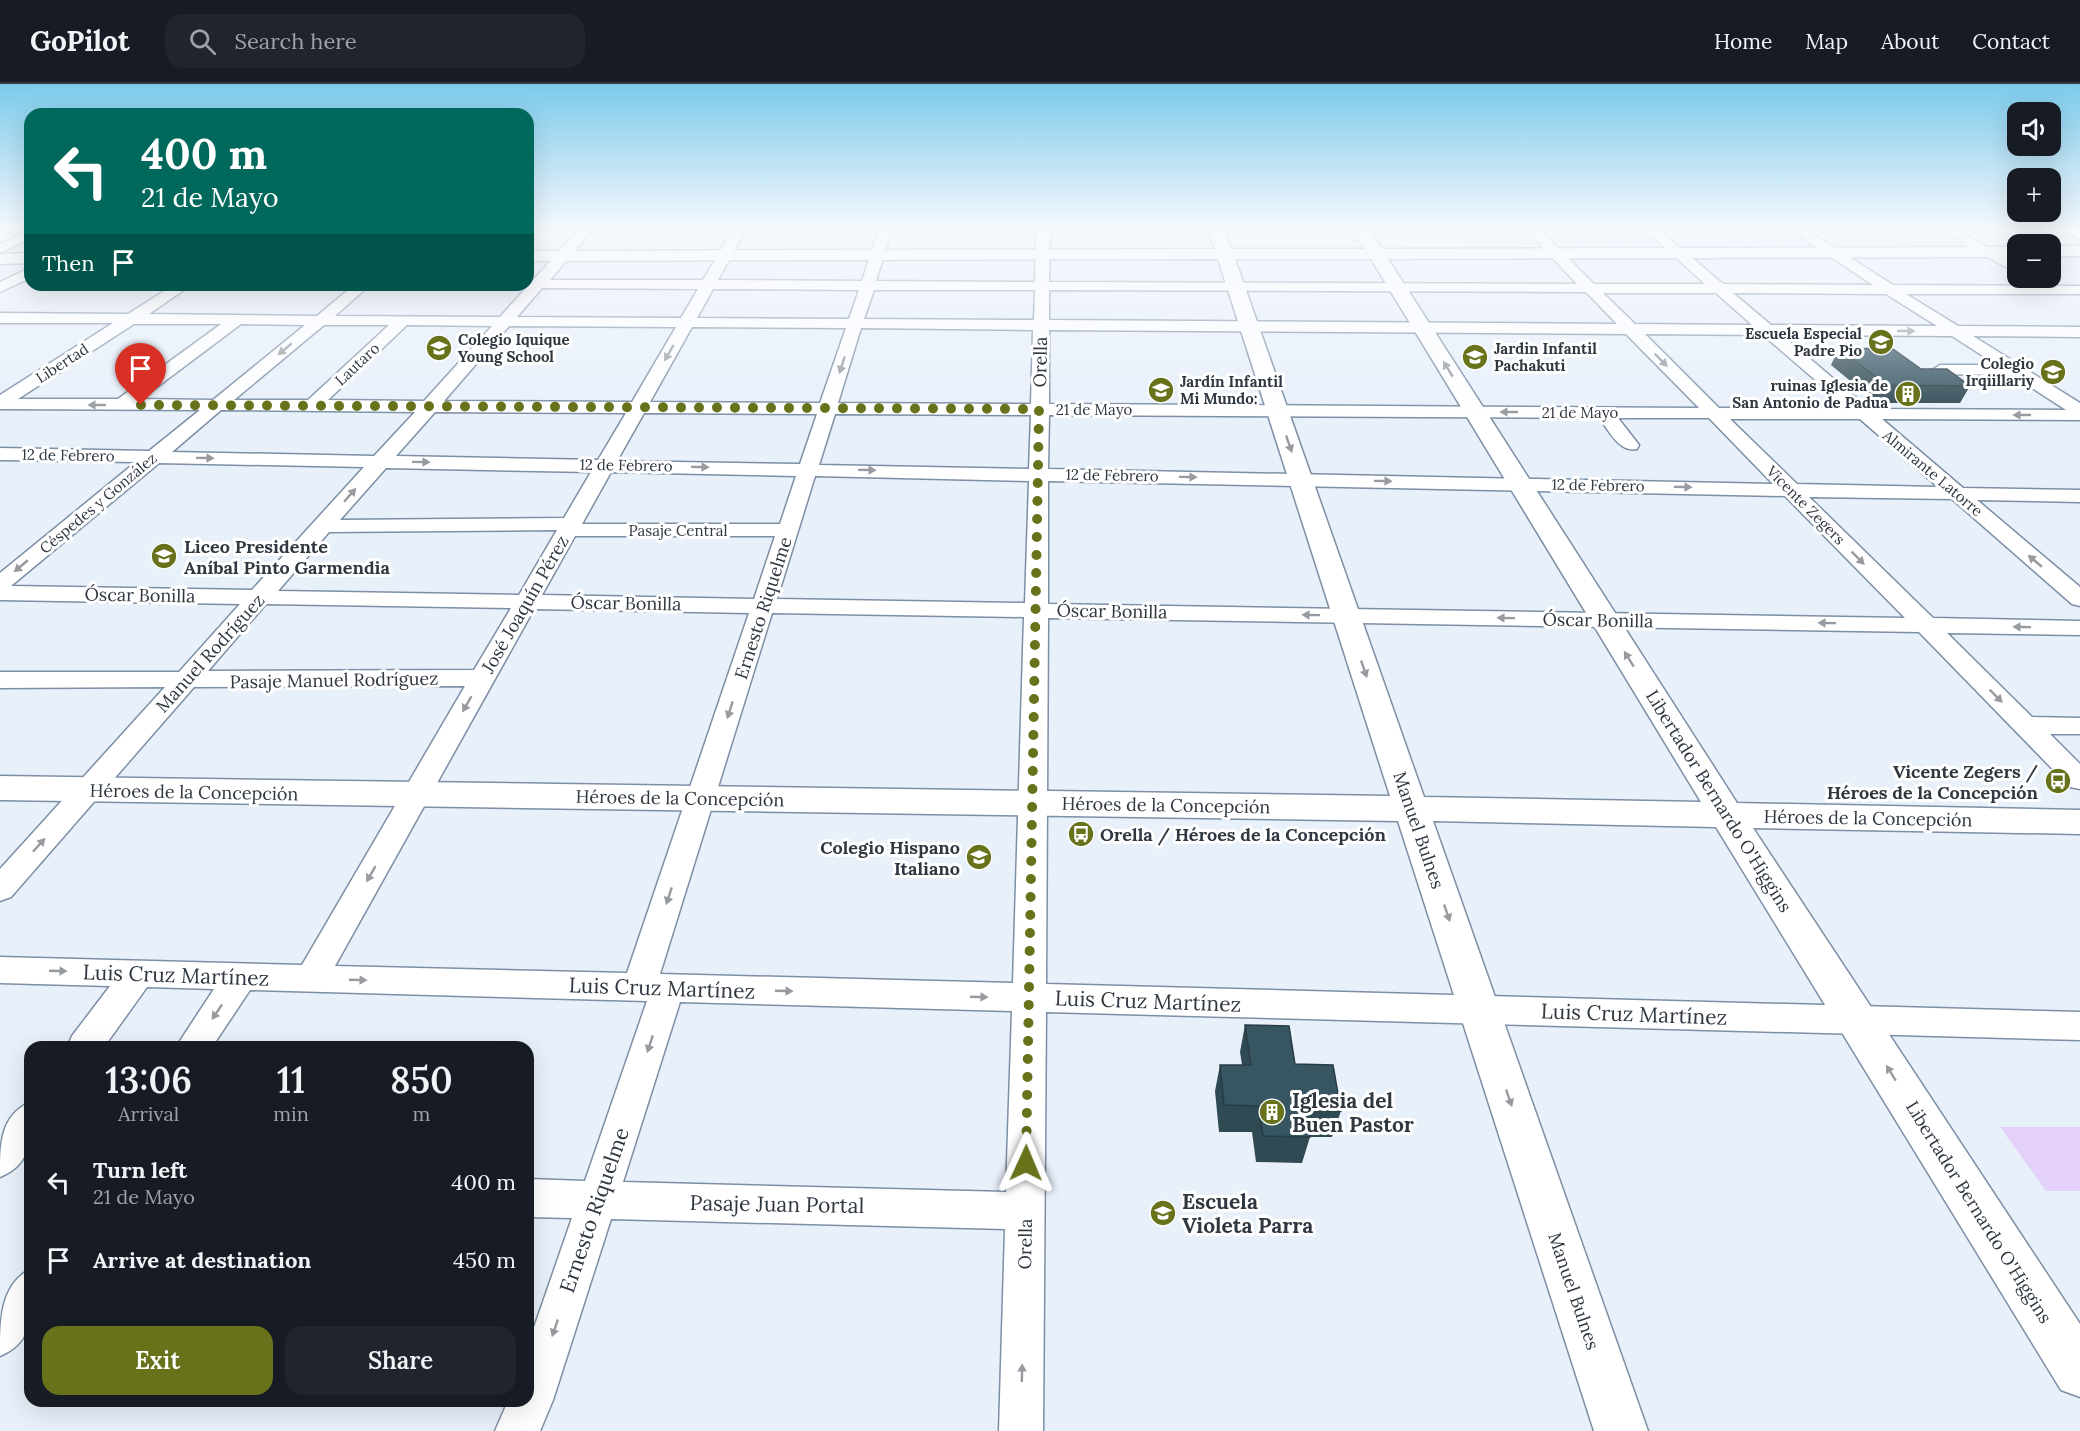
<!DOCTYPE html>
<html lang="en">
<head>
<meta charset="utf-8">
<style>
	:root { --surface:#171b24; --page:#20242c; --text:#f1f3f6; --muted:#9ea1a6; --line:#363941; --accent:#67721b }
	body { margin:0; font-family:Lora,serif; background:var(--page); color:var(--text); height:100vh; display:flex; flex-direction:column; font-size:22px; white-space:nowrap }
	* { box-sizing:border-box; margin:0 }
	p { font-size:20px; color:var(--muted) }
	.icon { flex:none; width:33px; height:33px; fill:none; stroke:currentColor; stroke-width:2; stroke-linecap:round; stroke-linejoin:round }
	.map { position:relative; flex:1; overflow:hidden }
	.panel { position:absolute; left:24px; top:957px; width:510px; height:366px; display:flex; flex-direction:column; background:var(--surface); border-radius:18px; box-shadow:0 6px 24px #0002 }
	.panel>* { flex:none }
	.hud { position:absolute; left:24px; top:24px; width:510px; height:183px; border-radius:18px; box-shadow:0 6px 24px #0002; background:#00695c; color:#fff; overflow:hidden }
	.buttons { position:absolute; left:2007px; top:18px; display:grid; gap:12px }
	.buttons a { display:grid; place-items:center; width:54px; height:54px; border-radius:12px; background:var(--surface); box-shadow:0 6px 24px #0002; font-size:30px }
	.pin { position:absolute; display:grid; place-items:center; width:51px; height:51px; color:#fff; margin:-62px -26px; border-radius:50% 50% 50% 0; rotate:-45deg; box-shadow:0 0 6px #0007 }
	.pin .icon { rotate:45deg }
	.me { position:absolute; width:66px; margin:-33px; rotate:1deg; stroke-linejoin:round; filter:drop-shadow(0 0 4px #0008) }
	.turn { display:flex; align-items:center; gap:21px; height:126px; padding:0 18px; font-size:27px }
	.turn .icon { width:78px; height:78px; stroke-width:2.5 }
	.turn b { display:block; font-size:42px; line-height:51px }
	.then { display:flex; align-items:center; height:57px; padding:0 18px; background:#0003; gap:12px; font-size:22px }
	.eta { display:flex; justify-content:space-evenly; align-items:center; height:102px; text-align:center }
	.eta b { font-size:36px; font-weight:600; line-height:42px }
	.button { display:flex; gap:12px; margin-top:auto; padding:12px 18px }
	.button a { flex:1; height:69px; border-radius:18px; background:var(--accent); color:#fff; font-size:24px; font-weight:600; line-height:69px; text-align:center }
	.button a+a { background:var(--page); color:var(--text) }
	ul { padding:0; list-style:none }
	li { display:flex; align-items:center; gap:18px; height:78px; padding:0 18px }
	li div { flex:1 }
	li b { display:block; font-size:22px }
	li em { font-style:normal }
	header { display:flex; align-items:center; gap:36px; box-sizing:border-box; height:84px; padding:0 30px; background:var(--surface); border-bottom:2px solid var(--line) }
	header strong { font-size:28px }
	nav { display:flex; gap:33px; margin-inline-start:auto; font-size:21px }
	.search { width:420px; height:54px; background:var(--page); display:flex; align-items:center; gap:15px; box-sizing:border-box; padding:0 21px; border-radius:18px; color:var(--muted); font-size:22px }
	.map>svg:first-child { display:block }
</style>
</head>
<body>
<header>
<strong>GoPilot</strong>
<div class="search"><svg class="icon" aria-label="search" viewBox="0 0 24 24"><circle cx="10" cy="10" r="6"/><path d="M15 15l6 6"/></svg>Search here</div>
<nav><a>Home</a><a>Map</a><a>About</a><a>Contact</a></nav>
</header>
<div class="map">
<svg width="2080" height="1347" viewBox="0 0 2080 1347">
	<rect width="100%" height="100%" fill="#e8f0fa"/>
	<path fill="#e3d1f9" d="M2000,1043H2080V1107H2046Z"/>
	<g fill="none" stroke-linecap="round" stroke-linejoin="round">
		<g stroke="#7c8fa5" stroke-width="3">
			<path id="minor" d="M579,145H593L550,196H703L733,145H746L718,196L862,197L879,145H892L876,197L1035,198L1036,145H1050L1049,198L1577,200L1525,145H1539L1594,200H1705L1644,145H1658L1723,200L1873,201L1789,145H1805L1893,201L2080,202V210H1906L1958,242L2080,243V253L1973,252L2080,319V336L1882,335L1963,404L2080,406V418L1977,416L2080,503V522L2072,520L1952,415L1809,413L1933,534L2080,537V551L1947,549L2032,633L2080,634V650H2050L2080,680V705L2070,703L1919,548L1048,534L1046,900L2080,928V956L1046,928L1043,1347H999L1005,1145L611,1135L553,1316L540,1347H495L508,1317H528V1261L572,1134L528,1133V1095L585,1097L647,917L250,906L212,963H176L214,905L147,903L104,963H67L72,952L110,902L0,899V873L302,881L465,602L194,603L11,813L0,817V785L165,603L0,604V588H179L240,520L0,516V489L136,378L0,376V364L149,367L200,326L0,325V311L113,239H0V229L128,230L174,201H191L149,230L317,232L354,201H370L335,232L500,233ZM542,204L698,205L681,234L517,233ZM713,205L859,206L849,235L697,234ZM874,206H1035L1034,236L864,235ZM1049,206L1586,208L1617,240L1049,236ZM1603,209H1716L1752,241L1635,240ZM1733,209L1886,210L1937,242L1771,241ZM134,240H221L118,315H18ZM241,240L305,241L213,316L141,315ZM324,241H389L308,316H234ZM407,241L492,242L424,317L328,316ZM509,242L676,243L632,318L444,317ZM692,243L846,244L820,319L650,318ZM861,244L1033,246L1031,320L838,319ZM1049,246L1626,250L1699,324L1049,320ZM1645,250L1763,251L1848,324H1719ZM1782,251L1952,252L1997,281H1940L1932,286L1934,290L2012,291L2066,326L1869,325ZM221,326L415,328L374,372L172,368ZM435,328L626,329L598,376L396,372ZM644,329L817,330L800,380L617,377ZM835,330L1031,331L1029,385L819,381ZM1049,331L1599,334C1609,346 1619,369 1637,365L1639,361L1618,334H1709L1773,400L1048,385ZM1730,335H1860L1938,403L1797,400ZM159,379L364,383L252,506L11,502ZM386,384L591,388L564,434L340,436ZM611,388L796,392L780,440H582ZM815,392L1029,397L1025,519L777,515ZM1048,397L1785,412L1905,534L1048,520ZM557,446L519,511L278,507L329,448ZM575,452H775L754,515L542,511ZM266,520L511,524L474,586L208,587ZM534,525L749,529L627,889L335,882ZM772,529L1024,533L1013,899L660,890ZM680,918L1012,927L1006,1108L623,1098Z
				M1938,145H1955L2018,180V190Z
				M2063,145L2080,146V155L2064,148Z
				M30,146V155L0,169V160Z
				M30,184V194L0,208V198Z
				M30,1018C30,1050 35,1079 0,1093C0,1060 0,1032 30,1018Z
				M30,1185C30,1221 39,1256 0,1272C0,1236 0,1202 30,1185Z"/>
		</g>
		<g stroke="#7c8fa5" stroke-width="3">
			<path id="major" d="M1208,145H1224L1231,165H1365L1353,145H1369L1382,165L2018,163V173L1388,175L1737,719L2080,726V750L1753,744L2080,1240V1313L2061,1306L1716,743L1433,737L1648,1347H1594L1398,737L0,716V692L1390,712L1218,175L528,177V167L1215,165ZM1235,175H1371L1701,718L1424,713Z
				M2050,162H2080V172H2050Z
				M30,169V179L0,180V170Z"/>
		</g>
		<use href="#minor" fill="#fff" fill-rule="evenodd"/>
		<use href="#major" fill="#fff" fill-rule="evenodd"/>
	</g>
	<path fill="#304a54" d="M1839,264L1921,285L1970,302L1960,319H1877L1831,281Z
		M1245,941L1295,980L1341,1027L1332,1053H1310L1302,1079L1256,1078L1252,1048H1219L1215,1007L1220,981H1242L1240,968Z"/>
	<path fill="#385662" stroke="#273c45" stroke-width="1.5" d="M1839,264L1893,265L1921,285H1947L1970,302L1886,301Z
		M1245,941L1289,942L1295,980L1333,981L1341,1027L1305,1026L1310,1053L1263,1052L1259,1022L1224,1021L1220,981H1251Z"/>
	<defs><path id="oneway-solid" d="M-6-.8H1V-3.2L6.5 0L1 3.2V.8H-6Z" transform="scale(1.5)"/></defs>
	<g fill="#979ba0">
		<use href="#oneway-solid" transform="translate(1906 247)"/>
		<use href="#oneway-solid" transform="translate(285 265) rotate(140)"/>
		<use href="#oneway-solid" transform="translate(669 269) rotate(120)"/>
		<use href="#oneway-solid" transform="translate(1661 276) rotate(45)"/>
		<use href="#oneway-solid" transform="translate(842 281) rotate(108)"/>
		<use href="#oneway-solid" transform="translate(1448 285) rotate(-122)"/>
		<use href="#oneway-solid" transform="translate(97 321) rotate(-180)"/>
		<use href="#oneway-solid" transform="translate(1509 328) rotate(-180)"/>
		<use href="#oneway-solid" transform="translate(2022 331) rotate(-180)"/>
		<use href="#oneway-solid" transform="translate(1289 360) rotate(71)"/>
		<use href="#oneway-solid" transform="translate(205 374) rotate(1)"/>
		<use href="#oneway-solid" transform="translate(421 378) rotate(1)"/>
		<use href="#oneway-solid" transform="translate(700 383) rotate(1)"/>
		<use href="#oneway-solid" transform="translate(867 386) rotate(1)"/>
		<use href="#oneway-solid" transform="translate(1188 393) rotate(1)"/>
		<use href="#oneway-solid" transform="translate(1383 397) rotate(1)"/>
		<use href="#oneway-solid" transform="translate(1683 403) rotate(1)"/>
		<use href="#oneway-solid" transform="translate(350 411) rotate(-49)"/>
		<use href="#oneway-solid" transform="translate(1858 474) rotate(45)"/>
		<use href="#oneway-solid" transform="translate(2035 477) rotate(-140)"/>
		<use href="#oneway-solid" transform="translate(21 482) rotate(140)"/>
		<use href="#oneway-solid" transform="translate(1311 531) rotate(-179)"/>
		<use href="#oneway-solid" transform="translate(1506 534) rotate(-179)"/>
		<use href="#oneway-solid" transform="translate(1827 539) rotate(-179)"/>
		<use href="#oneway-solid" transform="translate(2022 543) rotate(-179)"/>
		<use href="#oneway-solid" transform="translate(1629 575) rotate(-122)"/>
		<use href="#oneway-solid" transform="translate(1364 585) rotate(71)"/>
		<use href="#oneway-solid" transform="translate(1996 612) rotate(45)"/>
		<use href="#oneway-solid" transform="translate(467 620) rotate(120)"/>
		<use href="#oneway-solid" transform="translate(730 626) rotate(108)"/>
		<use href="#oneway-solid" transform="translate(39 761) rotate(-48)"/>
		<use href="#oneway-solid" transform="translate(371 790) rotate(120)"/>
		<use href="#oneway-solid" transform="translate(669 812) rotate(108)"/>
		<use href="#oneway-solid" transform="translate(1447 829) rotate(71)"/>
		<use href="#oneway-solid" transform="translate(58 887) rotate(2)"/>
		<use href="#oneway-solid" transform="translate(358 896) rotate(2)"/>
		<use href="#oneway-solid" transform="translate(784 907) rotate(2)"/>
		<use href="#oneway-solid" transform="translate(979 913) rotate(2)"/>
		<use href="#oneway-solid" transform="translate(217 928) rotate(124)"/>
		<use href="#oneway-solid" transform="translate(650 960) rotate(108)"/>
		<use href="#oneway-solid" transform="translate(1891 989) rotate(-122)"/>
		<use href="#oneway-solid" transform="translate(1509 1014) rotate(71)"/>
		<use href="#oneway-solid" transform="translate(555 1244) rotate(109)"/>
		<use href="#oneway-solid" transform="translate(1022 1289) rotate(-89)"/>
	</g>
	<linearGradient id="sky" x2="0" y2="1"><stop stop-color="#7bcaeb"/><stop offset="0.43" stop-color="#f5f8fd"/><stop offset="1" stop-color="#f5f8fd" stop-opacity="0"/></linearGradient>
	<rect width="2080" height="334" fill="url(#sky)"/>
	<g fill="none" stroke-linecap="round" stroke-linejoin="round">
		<path stroke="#67721b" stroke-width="10" stroke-dasharray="0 18" d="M141,321L1039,325L1026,1079"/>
	</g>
	<defs>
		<g id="school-disc" transform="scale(1.35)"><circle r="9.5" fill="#67721b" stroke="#fff"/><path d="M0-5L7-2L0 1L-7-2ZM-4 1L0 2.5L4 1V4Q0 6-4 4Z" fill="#fff"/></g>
		<g id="building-disc" transform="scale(1.35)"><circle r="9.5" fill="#67721b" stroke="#fff"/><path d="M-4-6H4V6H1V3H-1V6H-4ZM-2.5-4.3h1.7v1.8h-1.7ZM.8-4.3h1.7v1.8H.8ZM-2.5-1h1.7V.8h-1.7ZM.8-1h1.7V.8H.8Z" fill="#fff"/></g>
		<g id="bus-disc" transform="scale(1.35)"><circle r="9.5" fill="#67721b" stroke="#fff"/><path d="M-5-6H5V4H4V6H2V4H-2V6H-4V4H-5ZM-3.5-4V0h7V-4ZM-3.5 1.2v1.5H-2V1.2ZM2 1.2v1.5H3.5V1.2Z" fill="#fff"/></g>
	</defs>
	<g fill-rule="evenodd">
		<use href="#school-disc" x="1881" y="258"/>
		<use href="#school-disc" x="439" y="264"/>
		<use href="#school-disc" x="1475" y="273"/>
		<use href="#school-disc" x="2053" y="288"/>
		<use href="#school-disc" x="1161" y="306"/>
		<use href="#building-disc" x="1908" y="310"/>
		<use href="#school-disc" x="164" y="472"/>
		<use href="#bus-disc" x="2058" y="697"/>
		<use href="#bus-disc" x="1081" y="750"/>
		<use href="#school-disc" x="979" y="773"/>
		<use href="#building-disc" x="1272" y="1028"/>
		<use href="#school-disc" x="1163" y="1129"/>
	</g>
	<g text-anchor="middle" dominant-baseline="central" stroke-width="6" stroke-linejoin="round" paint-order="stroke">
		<g font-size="15" font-weight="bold" fill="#2f3741" stroke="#fff" text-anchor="end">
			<text x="1862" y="249">Escuela Especial<tspan x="1862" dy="17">Padre Pio</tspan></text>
			<text x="458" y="255" text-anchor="start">Colegio Iquique<tspan x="458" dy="17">Young School</tspan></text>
			<text x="1494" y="264" text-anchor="start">Jardin Infantil<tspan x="1494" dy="17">Pachakuti</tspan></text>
			<text x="2034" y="279">Colegio<tspan x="2034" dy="17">Irqiillariy</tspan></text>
			<text x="1180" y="297" text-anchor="start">Jardín Infantil<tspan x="1180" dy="17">Mi Mundo:</tspan></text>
			<text x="1888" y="301">ruinas Iglesia de<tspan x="1888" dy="17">San Antonio de Padua</tspan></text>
		</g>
		<g font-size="15" fill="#2f3741" stroke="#fff">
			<text transform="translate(62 279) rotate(-33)">Libertad</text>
			<text transform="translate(357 280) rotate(-43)">Lautaro</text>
			<text x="1094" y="325">21 de Mayo</text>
			<text x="1580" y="328">21 de Mayo</text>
			<text transform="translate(68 371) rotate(1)">12 de Febrero</text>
			<text transform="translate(626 381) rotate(1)">12 de Febrero</text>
			<text transform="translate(1933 389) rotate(40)">Almirante Latorre</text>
			<text transform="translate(1112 391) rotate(1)">12 de Febrero</text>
			<text transform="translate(1598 401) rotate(1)">12 de Febrero</text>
			<text transform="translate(98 419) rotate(-40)">Céspedes y González</text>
			<text transform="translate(1806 421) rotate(45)">Vicente Zegers</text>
			<text x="678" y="446">Pasaje Central</text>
		</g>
		<g font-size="18" fill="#2f3741" stroke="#fff">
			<text transform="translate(1040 278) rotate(-89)">Orella</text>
			<text transform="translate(140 511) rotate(1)">Óscar Bonilla</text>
			<text transform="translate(626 519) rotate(1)">Óscar Bonilla</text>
			<text transform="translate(525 520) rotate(-60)">José Joaquín Pérez</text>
			<text transform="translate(763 524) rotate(-72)">Ernesto Riquelme</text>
			<text transform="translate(1112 527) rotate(1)">Óscar Bonilla</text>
			<text transform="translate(1598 536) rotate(1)">Óscar Bonilla</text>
			<text transform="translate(210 569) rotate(-48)">Manuel Rodríguez</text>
			<text transform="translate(334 596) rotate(-1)">Pasaje Manuel Rodríguez</text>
			<text transform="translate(194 708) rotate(1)">Héroes de la Concepción</text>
			<text transform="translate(680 714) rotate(1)">Héroes de la Concepción</text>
			<text transform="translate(1719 717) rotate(58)">Libertador Bernardo O'Higgins</text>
			<text transform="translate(1166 721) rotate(1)">Héroes de la Concepción</text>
			<text transform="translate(1868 734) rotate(1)">Héroes de la Concepción</text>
			<text transform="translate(1419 746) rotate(71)">Manuel Bulnes</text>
			<text transform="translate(1979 1128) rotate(58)">Libertador Bernardo O'Higgins</text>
			<text transform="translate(1025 1160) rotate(-89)">Orella</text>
			<text transform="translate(1574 1207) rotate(71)">Manuel Bulnes</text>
		</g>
		<g font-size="18" font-weight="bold" fill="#2f3741" stroke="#fff" text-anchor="start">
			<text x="184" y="462">Liceo Presidente<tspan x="184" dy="21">Aníbal Pinto Garmendia</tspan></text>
			<text x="2038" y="687" text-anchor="end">Vicente Zegers /<tspan x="2038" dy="21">Héroes de la Concepción</tspan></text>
			<text x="1100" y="750">Orella / Héroes de la Concepción</text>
			<text x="960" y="763" text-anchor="end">Colegio Hispano<tspan x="960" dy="21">Italiano</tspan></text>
		</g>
		<g font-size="21" fill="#2f3741" stroke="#fff">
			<text transform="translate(176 891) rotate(2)">Luis Cruz Martínez</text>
			<text transform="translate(662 904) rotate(2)">Luis Cruz Martínez</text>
			<text transform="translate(1148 917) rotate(2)">Luis Cruz Martínez</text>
			<text transform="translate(1634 930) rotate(2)">Luis Cruz Martínez</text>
			<text transform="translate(777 1120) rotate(1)">Pasaje Juan Portal</text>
			<text transform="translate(594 1126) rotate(-71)">Ernesto Riquelme</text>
		</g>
		<g font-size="21" font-weight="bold" fill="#2f3741" stroke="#fff" text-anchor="start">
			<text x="1292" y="1016">Iglesia del<tspan x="1292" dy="24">Buen Pastor</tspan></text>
			<text x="1182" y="1117">Escuela<tspan x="1182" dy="24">Violeta Parra</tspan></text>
		</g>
	</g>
</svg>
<div class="buttons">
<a><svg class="icon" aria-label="sound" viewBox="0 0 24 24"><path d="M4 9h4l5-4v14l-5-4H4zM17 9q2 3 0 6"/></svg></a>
<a>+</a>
<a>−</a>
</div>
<div class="pin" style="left:141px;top:321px;background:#d93025"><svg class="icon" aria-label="arrive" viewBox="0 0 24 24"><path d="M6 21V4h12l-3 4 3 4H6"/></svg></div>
<svg class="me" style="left:1026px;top:1079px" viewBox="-20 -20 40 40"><path d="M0-17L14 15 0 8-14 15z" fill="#67721b" stroke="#fff" stroke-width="4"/></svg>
<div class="hud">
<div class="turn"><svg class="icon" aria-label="left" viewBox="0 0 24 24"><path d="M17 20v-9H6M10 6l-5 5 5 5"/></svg><div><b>400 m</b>21 de Mayo</div></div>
<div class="then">Then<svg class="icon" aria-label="arrive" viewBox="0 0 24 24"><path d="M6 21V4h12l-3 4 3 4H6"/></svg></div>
</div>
<section class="panel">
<div class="eta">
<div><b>13:06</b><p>Arrival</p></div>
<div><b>11</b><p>min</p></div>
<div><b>850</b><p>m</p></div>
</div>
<ul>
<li><svg class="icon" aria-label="left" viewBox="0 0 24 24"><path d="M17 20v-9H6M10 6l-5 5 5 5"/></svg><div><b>Turn left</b><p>21 de Mayo</p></div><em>400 m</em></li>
<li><svg class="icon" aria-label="arrive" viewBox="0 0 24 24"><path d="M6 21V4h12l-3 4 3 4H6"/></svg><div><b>Arrive at destination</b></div><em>450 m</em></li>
</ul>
<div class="button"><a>Exit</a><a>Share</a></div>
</section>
</div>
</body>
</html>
